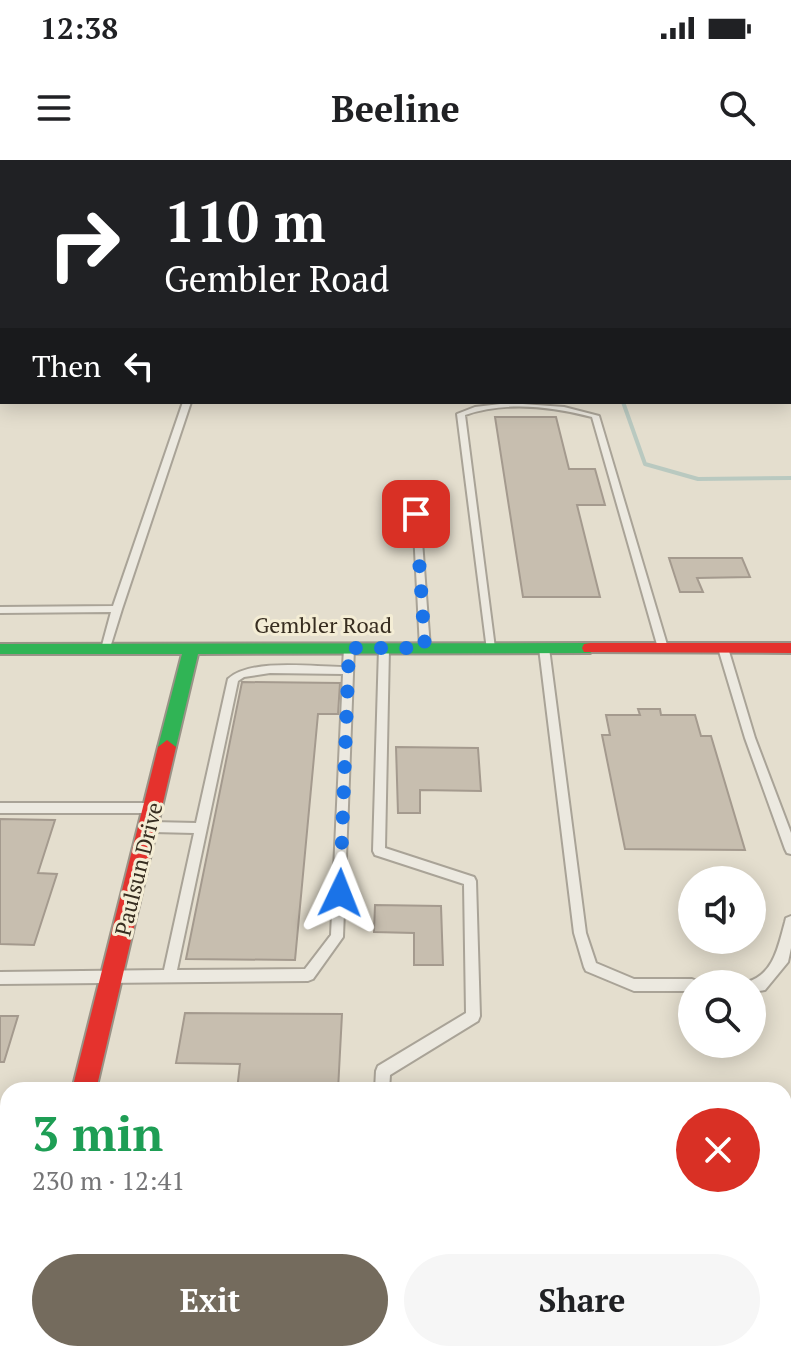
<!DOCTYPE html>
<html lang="en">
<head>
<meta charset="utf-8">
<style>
	:root { --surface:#fff; --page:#f6f6f6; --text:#202124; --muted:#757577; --accent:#746b5d }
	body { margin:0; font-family:"PT Serif",serif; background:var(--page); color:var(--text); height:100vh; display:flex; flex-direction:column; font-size:30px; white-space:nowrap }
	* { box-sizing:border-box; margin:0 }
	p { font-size:26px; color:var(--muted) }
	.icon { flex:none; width:44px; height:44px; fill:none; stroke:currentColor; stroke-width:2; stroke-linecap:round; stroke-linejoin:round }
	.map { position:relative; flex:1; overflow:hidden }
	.panel { position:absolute; left:0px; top:922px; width:792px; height:280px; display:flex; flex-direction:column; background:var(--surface); border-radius:24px 24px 0 0; box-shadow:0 4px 20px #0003 }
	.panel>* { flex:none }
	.top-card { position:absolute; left:0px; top:0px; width:792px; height:244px; box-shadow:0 4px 20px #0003; background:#202124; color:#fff; overflow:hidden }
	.tools { position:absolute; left:678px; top:706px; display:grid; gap:16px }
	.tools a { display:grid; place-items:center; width:88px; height:88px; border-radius:50%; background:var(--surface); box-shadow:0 4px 20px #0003; font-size:40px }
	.pin { position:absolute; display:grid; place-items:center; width:68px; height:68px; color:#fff; margin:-34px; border-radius:16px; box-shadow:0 4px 12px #0006 }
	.me { position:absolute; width:88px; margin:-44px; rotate:2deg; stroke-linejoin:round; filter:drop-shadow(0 0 6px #0008) }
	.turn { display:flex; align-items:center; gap:28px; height:168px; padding:0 32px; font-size:36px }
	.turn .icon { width:104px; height:104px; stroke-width:2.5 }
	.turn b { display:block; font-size:56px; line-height:68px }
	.then { display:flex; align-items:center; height:76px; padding:0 32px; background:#0003; gap:16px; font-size:30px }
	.round { display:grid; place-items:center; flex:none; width:84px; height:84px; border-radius:42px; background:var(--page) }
	.headline { display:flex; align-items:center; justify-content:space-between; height:136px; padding:0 32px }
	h1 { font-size:48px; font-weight:700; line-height:60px; color:#1e9e55 }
	.action { display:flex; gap:16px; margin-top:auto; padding:16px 32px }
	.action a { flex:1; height:92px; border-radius:48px; background:var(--accent); color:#fff; font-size:32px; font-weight:700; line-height:92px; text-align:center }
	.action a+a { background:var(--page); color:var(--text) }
	.status { display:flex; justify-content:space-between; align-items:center; height:56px; padding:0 40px; background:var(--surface); direction:ltr }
	.status svg { height:22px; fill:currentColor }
	header { display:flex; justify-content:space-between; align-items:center; height:104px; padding:0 32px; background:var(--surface); font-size:36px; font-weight:700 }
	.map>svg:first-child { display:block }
</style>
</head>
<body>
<div class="status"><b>12:38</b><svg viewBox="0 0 49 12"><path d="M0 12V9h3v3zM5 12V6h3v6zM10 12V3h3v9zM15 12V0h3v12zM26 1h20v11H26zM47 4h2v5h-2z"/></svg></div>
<header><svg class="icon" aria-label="menu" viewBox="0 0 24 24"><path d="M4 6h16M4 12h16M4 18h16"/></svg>Beeline<svg class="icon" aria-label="search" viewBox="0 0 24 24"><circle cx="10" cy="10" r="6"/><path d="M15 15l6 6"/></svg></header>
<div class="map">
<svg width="791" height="1202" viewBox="0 0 791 1202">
	<rect width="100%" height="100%" fill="#e4dece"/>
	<path fill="#d1d2b1" d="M0,0H736L738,2H2L0,157Z"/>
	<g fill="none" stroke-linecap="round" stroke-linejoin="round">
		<path stroke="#b9c9c0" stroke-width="3" d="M675,0L681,2"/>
		<path stroke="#b9c9c0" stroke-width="4" d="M623,242L645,304L698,319L791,318"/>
	</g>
	<path fill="#c7beaf" stroke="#a49a8e" stroke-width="2" d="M495,257H556L569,309H595L605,345H577L600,437H523Z
		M669,398H742L750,417L697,418L703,432H680Z
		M242,522L340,523L338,554H318L295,800L186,799Z
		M638,549H660L661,555H695L701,576H711L745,690L625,689L602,575H610L606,555H640Z
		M396,587L478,588L481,631L420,630V653H398Z
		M0,659L55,660L38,713L57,714L34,785L0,784Z
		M375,745L441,746L443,805H414V773L374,772Z
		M185,853L342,854L338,930H237L240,904L176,903Z
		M0,856H18L4,902H0Z"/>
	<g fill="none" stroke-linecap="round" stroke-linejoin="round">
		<g stroke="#a9a397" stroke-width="4">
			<path id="lane" d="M790,159H791V163H790Z
				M0,162H2V166H0Z
				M790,180H791V184H790Z
				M183,242H191L122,449L109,491L106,492L101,489L111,452L0,453V447L113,446Z
				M509,243L564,247L599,256L668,488L666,490H660L658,488L592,257C551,246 505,241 465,255L495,488L493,490H487L457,254L475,247Z
				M413,352H416L420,354L430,488L425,491L420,488Z
				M349,485L354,488L343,777L313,819L308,821L0,824V812L164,810L194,673L153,672L149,670L147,667L149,664L153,662L196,663L228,519C251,498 313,507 343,507L344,488ZM270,513L343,514L331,775L305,809L177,810L238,521L244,517Z
				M384,485L389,488L385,688L474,717L476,721L480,856L478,861L390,915L389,930H375L376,911L378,906L466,853L464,724L375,695L373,691L379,488Z
				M544,485L549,488L586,773L596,803L634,819H692L697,821L698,824H692V831H634L586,811L584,807L574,773L539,488Z
				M723,485L728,488L755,578L791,673V694L787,693L785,689L745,578L718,488Z
				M0,643H147L151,645L153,648L151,651L147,653H0Z
				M791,756V788L788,802L765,830L752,832V824H746L747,822C774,814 778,787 785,762L786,758Z
				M0,1177H8V1194H10L0,1195Z
				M368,1194H386V1202H368Z"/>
		</g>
		<g stroke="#a9a397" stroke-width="4">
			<path id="street" d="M8,1183V1194H39L37,1202H1Z"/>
		</g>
		<g stroke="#999387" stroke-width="4">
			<path id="fast" d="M749,0H757L758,2H750Z
				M590,483L598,488L590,493L198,494L176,587L167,594L158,587L182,494H0V484Z"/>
		</g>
		<g stroke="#999387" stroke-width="4">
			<path id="slow" d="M790,61L791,62V68L790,67Z"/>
		</g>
		<g stroke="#999387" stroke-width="4">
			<path id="jam" d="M590,483H791V493L584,492L582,488L584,484Z
				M167,580L176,587L96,930H72L158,587Z"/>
		</g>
		<use href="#lane" fill="#ece9e0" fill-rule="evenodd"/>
		<use href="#street" fill="#ece9e0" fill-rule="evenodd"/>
		<use href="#fast" fill="#30b455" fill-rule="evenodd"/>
		<use href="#slow" fill="#ff9f0a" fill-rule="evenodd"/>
		<use href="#jam" fill="#e5322d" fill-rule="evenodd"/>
	</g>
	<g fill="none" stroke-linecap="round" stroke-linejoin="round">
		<path stroke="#1a73e8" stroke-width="14" stroke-dasharray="0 25.2" d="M340,733L349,488H425L416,354"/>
	</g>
	<g text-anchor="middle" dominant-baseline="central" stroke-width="6" stroke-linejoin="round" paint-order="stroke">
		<g font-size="22" fill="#372d20" stroke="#f4edd5">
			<text x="323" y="464">Gembler Road</text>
			<text transform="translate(138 709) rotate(-76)">Paulsun Drive</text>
		</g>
	</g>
</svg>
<div class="tools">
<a><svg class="icon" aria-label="sound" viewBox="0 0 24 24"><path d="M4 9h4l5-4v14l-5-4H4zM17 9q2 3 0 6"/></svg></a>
<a><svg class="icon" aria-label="search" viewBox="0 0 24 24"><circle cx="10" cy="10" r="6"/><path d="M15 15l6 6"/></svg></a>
</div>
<div class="pin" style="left:416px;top:354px;background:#d93025"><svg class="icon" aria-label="arrive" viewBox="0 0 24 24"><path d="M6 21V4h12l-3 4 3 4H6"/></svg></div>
<svg class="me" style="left:340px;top:733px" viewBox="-20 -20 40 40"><path d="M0-17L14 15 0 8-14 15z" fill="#1a73e8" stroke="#fff" stroke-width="4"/></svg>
<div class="top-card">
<div class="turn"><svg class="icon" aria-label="right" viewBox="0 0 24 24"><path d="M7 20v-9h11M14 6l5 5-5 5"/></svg><div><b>110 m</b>Gembler Road</div></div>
<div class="then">Then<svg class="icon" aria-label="left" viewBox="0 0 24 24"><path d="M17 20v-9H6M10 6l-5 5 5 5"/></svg></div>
</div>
<section class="panel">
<div class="headline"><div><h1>3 min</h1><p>230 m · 12:41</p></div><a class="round" style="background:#d93025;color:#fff"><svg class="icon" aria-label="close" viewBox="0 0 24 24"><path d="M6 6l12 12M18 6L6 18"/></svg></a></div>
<div class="action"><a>Exit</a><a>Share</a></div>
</section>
</div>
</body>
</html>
